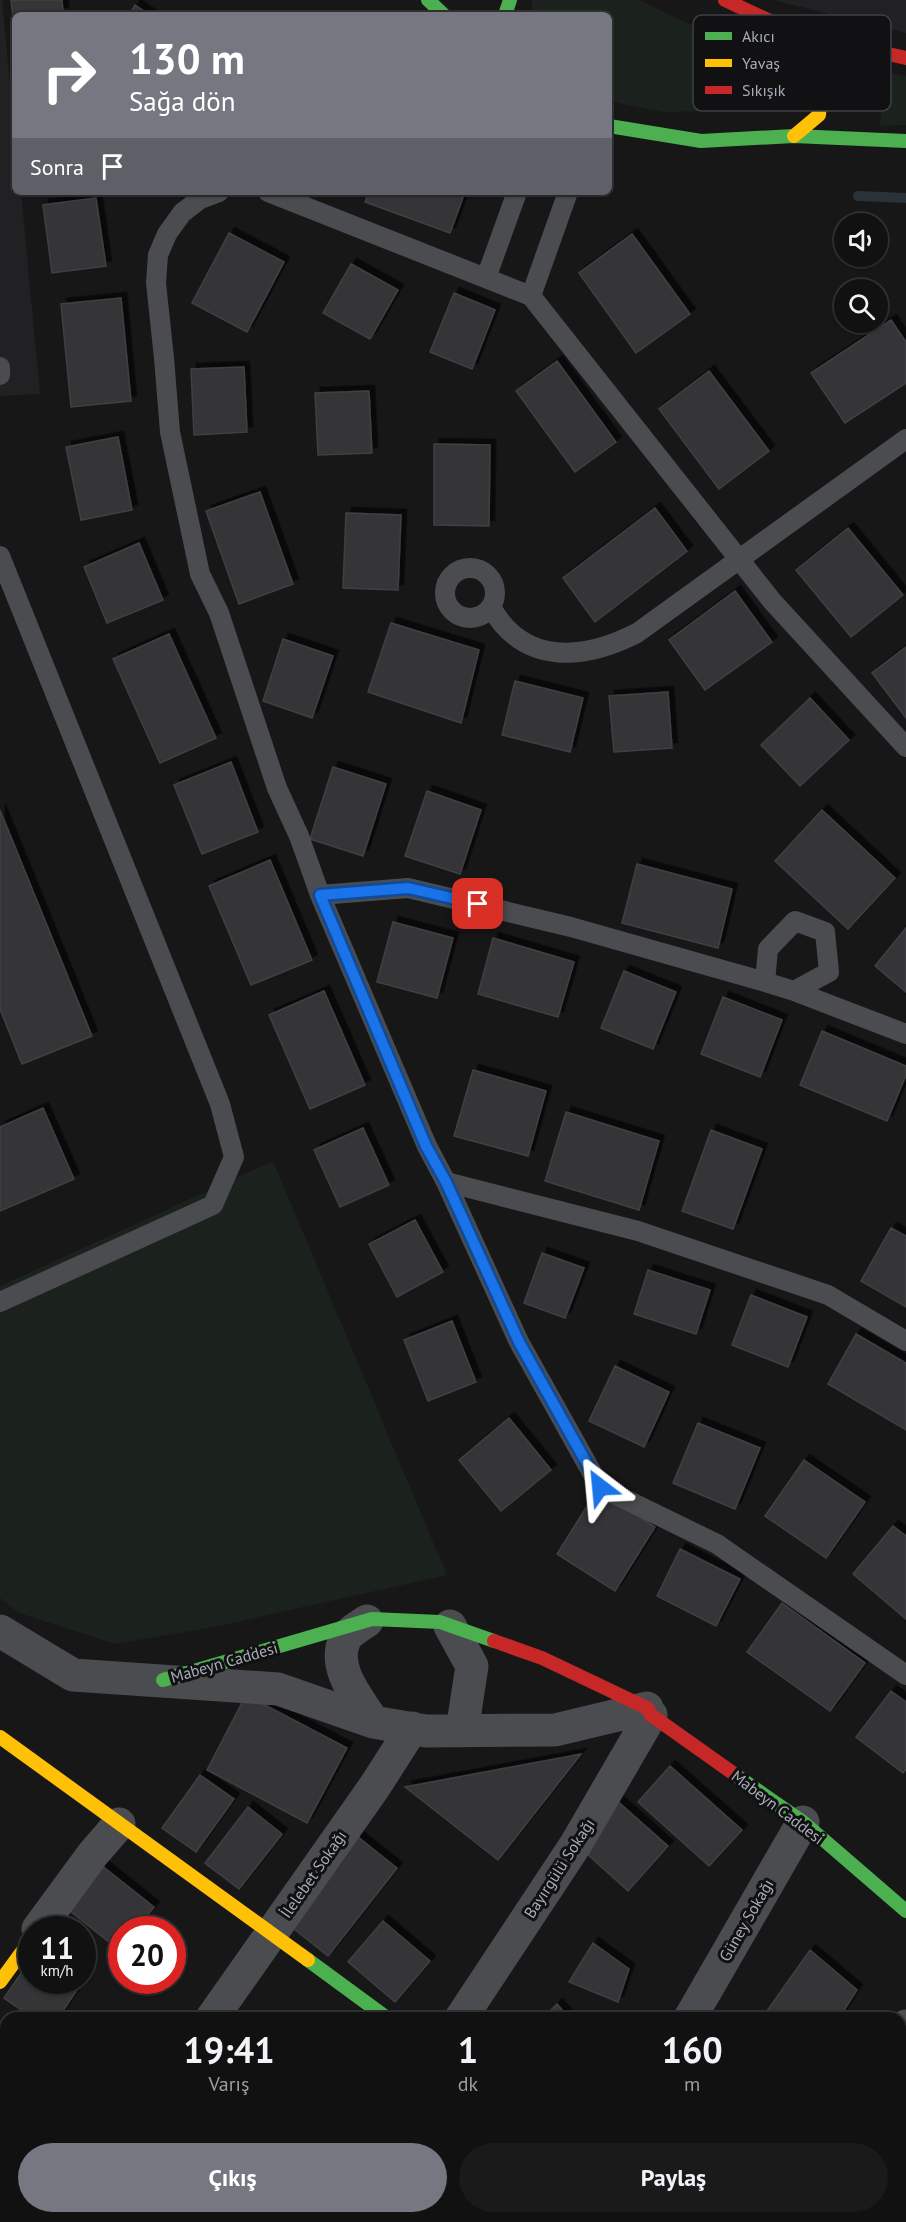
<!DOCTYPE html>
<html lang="tr">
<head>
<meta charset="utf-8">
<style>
	:root { --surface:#111; --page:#1a1a1a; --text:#f1f3f6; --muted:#9c9d9f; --line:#303131; --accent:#757880 }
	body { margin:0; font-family:"PT Sans",sans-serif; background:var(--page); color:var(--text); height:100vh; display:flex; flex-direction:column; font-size:22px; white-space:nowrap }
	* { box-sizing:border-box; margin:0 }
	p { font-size:20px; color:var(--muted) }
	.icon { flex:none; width:33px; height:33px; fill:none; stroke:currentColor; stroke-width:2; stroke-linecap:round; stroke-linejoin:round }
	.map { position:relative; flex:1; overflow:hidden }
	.side { position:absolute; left:0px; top:2012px; width:906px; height:212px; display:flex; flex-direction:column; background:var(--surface); border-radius:18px 18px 0 0; box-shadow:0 2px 4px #0004,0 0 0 2px var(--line) }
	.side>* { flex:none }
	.banner { position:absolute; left:12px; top:12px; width:600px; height:183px; border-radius:9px; box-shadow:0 2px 4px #0004,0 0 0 2px var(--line); background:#757880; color:#fff; overflow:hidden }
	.fabs { position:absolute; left:834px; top:213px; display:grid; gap:12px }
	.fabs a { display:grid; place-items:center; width:54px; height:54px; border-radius:50%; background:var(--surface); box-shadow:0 2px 4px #0004,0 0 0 2px var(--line); font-size:30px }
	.speed { position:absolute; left:18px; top:1916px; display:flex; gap:12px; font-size:30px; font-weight:700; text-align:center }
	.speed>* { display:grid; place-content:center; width:78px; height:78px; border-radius:50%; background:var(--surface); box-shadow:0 2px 4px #0004,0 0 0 2px var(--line); line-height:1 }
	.speed small { font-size:15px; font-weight:400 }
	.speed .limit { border:9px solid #d22; background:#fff; color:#111 }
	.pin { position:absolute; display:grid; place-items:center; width:51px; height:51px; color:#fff; margin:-26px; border-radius:12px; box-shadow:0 3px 9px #0006 }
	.me { position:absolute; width:66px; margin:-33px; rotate:331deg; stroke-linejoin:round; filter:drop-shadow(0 0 4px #0008) }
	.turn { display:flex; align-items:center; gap:21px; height:126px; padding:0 18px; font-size:27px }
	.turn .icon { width:78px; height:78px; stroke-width:2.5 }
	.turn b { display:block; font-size:42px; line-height:51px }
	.then { display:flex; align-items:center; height:57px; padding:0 18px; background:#0003; gap:12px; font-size:22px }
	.eta { display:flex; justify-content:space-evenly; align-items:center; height:102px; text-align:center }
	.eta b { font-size:36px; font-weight:600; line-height:42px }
	.action { display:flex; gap:12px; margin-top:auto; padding:12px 18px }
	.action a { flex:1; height:69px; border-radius:36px; background:var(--accent); color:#fff; font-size:24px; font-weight:600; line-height:69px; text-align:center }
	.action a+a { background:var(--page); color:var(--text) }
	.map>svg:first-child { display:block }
</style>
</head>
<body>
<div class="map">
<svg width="906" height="2222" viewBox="0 0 906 2222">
	<defs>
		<filter id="shadow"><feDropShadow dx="5.5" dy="-5.5" stdDeviation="0" flood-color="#0009"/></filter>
	</defs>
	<rect width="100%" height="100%" fill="#171717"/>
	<path fill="#212124" d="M0,0H2L15,132V192H21L40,394L0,396Z
		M773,0H906V33Z"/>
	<path fill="#1b211c" d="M532,0H639L783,69L786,88L776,99L728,111L662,112L610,101L609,15H531Z
		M883,71L906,76V125L880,126Z
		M273,1161L447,1575L214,1627L115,1644L19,1613L0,1598V1286Z"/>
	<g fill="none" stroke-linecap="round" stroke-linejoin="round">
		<path stroke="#2a3239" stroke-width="10" d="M858,196L906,198"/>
	</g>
	<path fill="#343537" stroke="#3f4043" stroke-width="1.5" filter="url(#shadow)" d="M11,0H62L63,13L15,15L13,17Z
		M135,5L150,15H129Z
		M369,192H465L450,233L365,202Z
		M96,198L106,266L52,273L43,205Z
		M229,233L284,262L247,332L192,303Z
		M632,234L690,314L636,353L579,273Z
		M351,264L398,290L370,339L323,313Z
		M454,293L495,310L472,369L430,352Z
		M121,298L131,401L71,407L61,304Z
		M891,320L906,342V383L845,423L811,373Z
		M557,361L616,442L575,472L516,391Z
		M244,367L247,432L194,435L191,369Z
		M709,371L769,451L719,489L659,409Z
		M369,391L372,453L318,455L315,393Z
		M118,437L132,510L81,520L66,447Z
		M434,444L490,445L489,526L434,525Z
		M260,492L293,584L239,604L206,511Z
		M655,508L687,551L595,622L563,578Z
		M346,513L401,515L398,590L343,588Z
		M848,528L903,595L851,637L796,570Z
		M139,543L163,600L107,623L84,567Z
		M735,591L772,642L705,690L669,640Z
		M391,623L479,650L461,723L368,692Z
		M169,634L216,738L160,763L113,659Z
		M283,639L333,656L312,718L263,701Z
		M906,647V718L872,673Z
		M515,681L583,698L570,752L502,735Z
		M668,692L672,748L614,752L609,696Z
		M810,698L849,740L800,786L761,745Z
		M231,762L258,832L202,854L174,785Z
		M333,767L386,784L363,856L310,839Z
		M427,791L481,810L460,874L405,856Z
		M0,810L92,1036L22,1064L0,1009Z
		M822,810L895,878L848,929L775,861Z
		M270,860L312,960L251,985L209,886Z
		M637,864L732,889L718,948L622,923Z
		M393,922L453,938L437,998L377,982Z
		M906,928V992L875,966Z
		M493,938L574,962L558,1017L478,994Z
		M624,971L676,992L653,1049L601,1028Z
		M324,991L365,1085L310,1109L269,1015Z
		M723,997L782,1020L760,1077L701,1054Z
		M822,1031L906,1066V1075L887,1121L800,1085Z
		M473,1070L546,1091L528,1156L454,1136Z
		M43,1108L74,1179L0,1211V1127Z
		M566,1112L659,1141L639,1210L545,1181Z
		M363,1128L389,1185L340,1207L314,1150Z
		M711,1130L762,1149L733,1229L682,1211Z
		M415,1220L443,1272L397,1297L369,1244Z
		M891,1228L906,1236V1307L861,1281Z
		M542,1253L584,1268L565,1318L524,1303Z
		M648,1270L710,1290L696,1334L634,1314Z
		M751,1295L807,1317L788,1367L732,1345Z
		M452,1321L476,1382L428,1401L404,1340Z
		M856,1334L906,1363V1430L828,1384Z
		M615,1366L669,1392L644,1447L589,1421Z
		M509,1418L551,1470L501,1511L459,1460Z
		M698,1423L760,1448L735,1509L673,1483Z
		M804,1460L865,1502L826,1558L765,1516Z
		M597,1490L655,1527L615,1591L557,1554Z
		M893,1526L906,1536V1619L853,1574Z
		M680,1549L740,1579L716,1626L657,1596Z
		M782,1603L865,1663L830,1711L747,1652Z
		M891,1691L906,1702V1769L903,1773L856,1737Z
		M246,1695L347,1748L307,1823L207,1770Z
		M581,1754L498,1860L405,1787Z
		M670,1766L742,1830L709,1866L638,1802Z
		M200,1775L234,1799L196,1852L162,1828Z
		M615,1799L668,1846L628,1891L576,1844Z
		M248,1807L282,1834L239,1889L205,1863Z
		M358,1837L397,1868L328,1956L289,1925Z
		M96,1861L154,1907L136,1929H122V1947L119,1950L61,1904Z
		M383,1921L430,1961L395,2002L348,1962Z
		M593,1943L629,1969L618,2002L569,1982Z
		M810,1950L857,1990L839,2018H762Z
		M31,1959L32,1980H62L77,1990L58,2018H33L4,1998Z
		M557,2004L569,2018H543Z
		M118,2217H204L200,2222H114Z
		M371,2217H393L398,2222H367Z"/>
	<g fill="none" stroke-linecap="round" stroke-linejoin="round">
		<path stroke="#4b4c50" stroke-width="20" d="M219,192L200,199L182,213L167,234L158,255L156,283L164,358L170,432L200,574L219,613L277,788L299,836L320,895L427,1146L446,1182L519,1342L600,1487L717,1544L906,1675
			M268,192L531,296L772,601L906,747
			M486,278L517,192
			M531,296L568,192
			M0,367V375
			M0,556L220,1104L234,1157L213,1205L0,1302
			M445 593a25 25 0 1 1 50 0a25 25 0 1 1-50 0Z
			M491,607C524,666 584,660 637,633L906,439
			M320,895L408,888L571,927L765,982L794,991L829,972L825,932L795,921L768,949L765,982
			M794,991L906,1034
			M446,1182L638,1231L828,1295L906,1341"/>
		<path stroke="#4b4c50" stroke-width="33" d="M367,1621C360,1626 349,1632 345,1639C331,1668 359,1699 373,1722
			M450,1626L472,1666L462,1731
			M0,1631L73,1675L278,1689L373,1722L426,1731L555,1730L647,1708
			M38,1929L93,1854L119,1824
			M212,2018L375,1786L412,1728
			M461,2018L576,1844L651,1715
			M690,2018L803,1822
			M900,2035L906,2026
			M654,2217L660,2222
			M68,2222L71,2217
			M309,2222L313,2217
			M563,2222L567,2217
			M771,2222L775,2217"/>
		<path stroke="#4caf50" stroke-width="14" d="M428,0L444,15
			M505,15L510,0
			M609,126L701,141L794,136L906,141
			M163,1680L372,1619L440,1622L494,1641
			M737,1776L803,1822L906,1911
			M308,1960L387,2018"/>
		<path stroke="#ffc107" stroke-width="14" d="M794,136L819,115L823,67L800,35
			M0,1737L308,1960
			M0,1982L32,1938"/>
		<path stroke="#c62828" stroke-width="14" d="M725,0L800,35L906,58
			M494,1641L542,1658L647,1708L651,1715L737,1776"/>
	</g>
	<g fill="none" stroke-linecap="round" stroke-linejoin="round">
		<g stroke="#114b97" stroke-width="15">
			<path id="route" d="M478,904L408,888L320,895L426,1146L446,1182L519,1342L600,1487"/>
		</g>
		<use href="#route" stroke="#1a73e8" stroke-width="10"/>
	</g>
	<g text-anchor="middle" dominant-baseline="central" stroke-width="6" stroke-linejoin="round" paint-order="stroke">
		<g font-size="16" fill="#a8adb8" stroke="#111113">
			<text transform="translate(224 1662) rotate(-16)">Mabeyn Caddesi</text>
			<text transform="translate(778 1807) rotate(37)">Mabeyn Caddesi</text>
			<text transform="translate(559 1868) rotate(-57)">Bayırgülü Sokağı</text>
			<text transform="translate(313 1874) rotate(-55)">İlelebet Sokağı</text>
			<text transform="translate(746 1920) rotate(-60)">Güney Sokağı</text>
		</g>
	</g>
	<rect x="693" y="15" width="198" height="96" rx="9" fill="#111113" stroke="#3e4045" stroke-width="1.5"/>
	<rect x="705" y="32" width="27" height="8" fill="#4caf50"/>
	<rect x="705" y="59" width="27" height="8" fill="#ffc107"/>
	<rect x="705" y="86" width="27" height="8" fill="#c62828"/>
	<g font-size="16" fill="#a8adb8">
		<text x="742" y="42">Akıcı</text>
		<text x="742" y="69">Yavaş</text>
		<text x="742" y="96">Sıkışık</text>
	</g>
</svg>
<div class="fabs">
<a><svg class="icon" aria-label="sound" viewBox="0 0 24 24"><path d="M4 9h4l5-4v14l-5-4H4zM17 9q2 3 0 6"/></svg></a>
<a><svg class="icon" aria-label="search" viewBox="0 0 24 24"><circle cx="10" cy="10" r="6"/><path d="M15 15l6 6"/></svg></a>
</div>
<div class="speed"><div>11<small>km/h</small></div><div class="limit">20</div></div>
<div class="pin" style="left:478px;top:904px;background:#d93025"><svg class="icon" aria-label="arrive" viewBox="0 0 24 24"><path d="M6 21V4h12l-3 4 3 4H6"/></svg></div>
<svg class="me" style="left:600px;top:1487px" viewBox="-20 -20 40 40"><path d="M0-17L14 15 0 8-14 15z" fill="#1a73e8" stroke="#fff" stroke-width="4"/></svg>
<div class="banner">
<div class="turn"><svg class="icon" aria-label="right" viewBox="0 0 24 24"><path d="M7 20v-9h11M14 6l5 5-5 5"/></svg><div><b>130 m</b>Sağa dön</div></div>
<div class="then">Sonra<svg class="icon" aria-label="arrive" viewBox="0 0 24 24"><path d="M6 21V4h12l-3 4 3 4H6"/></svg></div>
</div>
<section class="side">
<div class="eta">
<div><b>19:41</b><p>Varış</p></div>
<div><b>1</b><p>dk</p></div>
<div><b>160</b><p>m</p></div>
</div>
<div class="action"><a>Çıkış</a><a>Paylaş</a></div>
</section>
</div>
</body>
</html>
